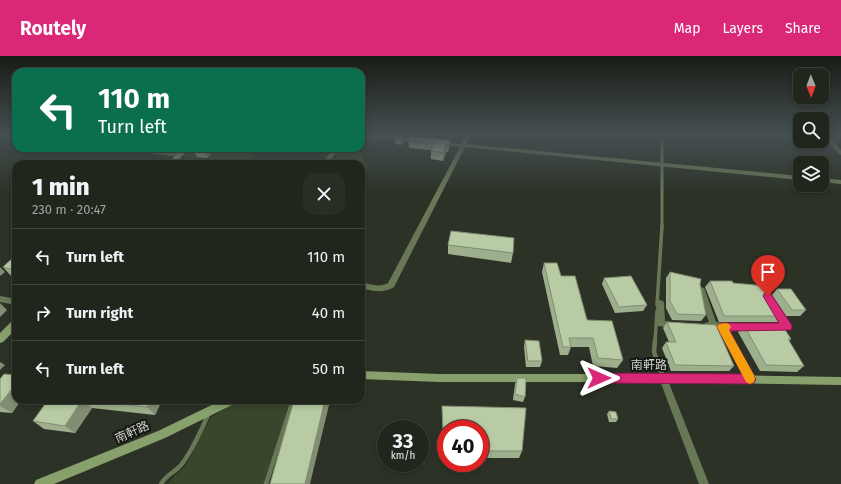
<!DOCTYPE html>
<html lang="en">
<head>
<meta charset="utf-8">
<style>
	:root { --surface:#21261c; --page:#292e25; --text:#f1f3f6; --muted:#a2a5a3; --line:#3e433b; --accent:#db2777 }
	body { margin:0; font-family:"Fira Sans","Noto Sans TC",sans-serif; background:var(--page); color:var(--text); height:100vh; display:flex; flex-direction:column; font-size:15px; white-space:nowrap }
	* { box-sizing:border-box; margin:0 }
	p { font-size:13px; color:var(--muted) }
	.icon { flex:none; width:22px; height:22px; fill:none; stroke:currentColor; stroke-width:2; stroke-linecap:round; stroke-linejoin:round }
	.map { position:relative; flex:1; overflow:hidden }
	.drawer { position:absolute; left:12px; top:104px; width:353px; height:244px; display:flex; flex-direction:column; background:var(--surface); border-radius:12px; box-shadow:0 2px 6px #0003,0 0 0 1px var(--line) }
	.drawer>* { flex:none }
	.guide { position:absolute; left:12px; top:12px; width:353px; height:84px; border-radius:12px; box-shadow:0 2px 6px #0003,0 0 0 1px var(--line); background:#0b6e4f; color:#fff; overflow:hidden }
	.needle { width:26px; rotate:179deg }
	.buttons { position:absolute; left:793px; top:12px; display:grid; gap:8px }
	.buttons a { display:grid; place-items:center; width:36px; height:36px; border-radius:8px; background:var(--surface); box-shadow:0 2px 6px #0003,0 0 0 1px var(--line); font-size:20px }
	.speed { position:absolute; left:377px; top:364px; display:flex; gap:8px; font-size:20px; font-weight:700; text-align:center }
	.speed>* { display:grid; place-content:center; width:52px; height:52px; border-radius:50%; background:var(--surface); box-shadow:0 2px 6px #0003,0 0 0 1px var(--line); line-height:1 }
	.speed small { font-size:10px; font-weight:400 }
	.speed .limit { border:6px solid #d22; background:#fff; color:#111 }
	.pin { position:absolute; display:grid; place-items:center; width:34px; height:34px; color:#fff; margin:-41px -17px; border-radius:50% 50% 50% 0; rotate:-45deg; box-shadow:0 0 4px #0007 }
	.pin .icon { rotate:45deg }
	.me { position:absolute; width:44px; margin:-22px; rotate:90deg; stroke-linejoin:round; filter:drop-shadow(0 0 3px #0008) }
	.turn { display:flex; align-items:center; gap:14px; height:84px; padding:0 20px; font-size:18px }
	.turn .icon { width:52px; height:52px; stroke-width:2.5 }
	.turn b { display:block; font-size:28px; line-height:34px }
	.round { display:grid; place-items:center; flex:none; width:42px; height:42px; border-radius:12px; background:var(--page) }
	.overview { display:flex; align-items:center; justify-content:space-between; height:68px; padding:0 20px }
	h1 { font-size:24px; font-weight:800; line-height:30px }
	ul { padding:0; list-style:none }
	li { display:flex; align-items:center; gap:12px; height:56px; padding:0 20px; border-top:1px solid var(--line) }
	li div { flex:1 }
	li b { display:block; font-size:15px }
	li em { font-style:normal }
	header { display:flex; align-items:center; gap:24px; box-sizing:border-box; height:56px; padding:0 20px; background:var(--accent); color:#fff }
	header strong { font-size:19px }
	nav { display:flex; gap:22px; margin-inline-start:auto; font-size:14px }
	.map>svg:first-child { display:block }
</style>
</head>
<body>
<header>
<strong>Routely</strong>
<nav><a>Map</a><a>Layers</a><a>Share</a></nav>
</header>
<div class="map">
<svg width="841" height="428" viewBox="0 0 841 428">
	<rect width="100%" height="100%" fill="#2c3226"/>
	<path fill="#39462b" d="M192,92H205L207,102L215,92H256L246,108H187L191,103L183,100Z
		M340,92H358L368,113L361,118V108H330L335,103Z
		M239,344H290L265,428H168L175,419L186,410L210,362Z"/>
	<g fill="none" stroke-linecap="round" stroke-linejoin="round">
		<path stroke="#687857" stroke-width="3" d="M662,78V171"/>
		<path stroke="#687857" stroke-width="3.5" d="M657,249L662,170
			M655,285L657,255"/>
		<path stroke="#687857" stroke-width="4.5" d="M655,284L654,296L663,321
			M161,428C166,419 175,416 181,409C193,394 200,376 208,359
			M266,428L293,344"/>
		<path fill="#687857" fill-rule="evenodd" d="M9,78H16V80H12Z
			M371,78L417,83L420,85L417,87L371,82L361,84V80Z
			M467,78H472L466,88L800,120V124L465,91L394,231C383,238 372,235 361,232V226C370,228 380,232 388,227L460,91L441,89L438,87L441,85L461,88Z
			M822,78L835,87L841,94V99L839,98L831,89L822,82Z
			M122,92H137L179,97L182,99L179,101L125,94Z
			M333,92H339L328,108H322Z
			M822,122L841,124V128L822,126Z
			M701,231L704,232L705,234L716,266L755,269L756,271L755,273L752,274L727,273L753,320L754,323L753,326L750,327L747,326L719,273H714L705,271L704,269L705,267L709,266L697,234L698,232Z
			M0,240L16,243V249L0,246Z
			M660,244L663,245L664,247L665,265L677,267L678,269L677,271L674,272L658,270L657,268L656,247L657,245Z
			M777,252L780,253L790,269L791,271L790,273L787,274L771,273L770,271L771,269L781,268L773,255L774,253Z
			M663,318L666,319L667,322L709,428H699L659,322L660,319Z"/>
		<path fill="#88a16c" fill-rule="evenodd" d="M183,92H190L174,108H167Z
			M16,263V273L3,286L0,287V277L13,264Z
			M361,315L440,318H663L841,321V329L663,326H440L361,323Z
			M222,344H237L236,347L165,382L54,428H34L36,424L158,375Z"/>
	</g>
	<path fill="#9eaf8d" d="M394,78H408L407,80Z
		M402,80L403,87L401,89L395,88V82Z
		M408,84H450L449,91L448,96H446L443,105L431,103V94L409,92Z
		M197,92H215L207,102L197,101L194,95Z
		M448,189L513,197L511,207L448,198Z
		M16,199V221H12L3,211Z
		M544,207L561,220L587,264L623,304L617,312L593,310L589,291H571L568,299H560L542,216Z
		M670,216L700,228L706,259L701,265L672,264L666,252V222Z
		M604,222L647,249L643,255L615,257L602,228Z
		M710,225L733,227L784,260L778,266H719L705,231Z
		M777,233L806,254L800,260H786L772,239Z
		M667,266L734,310L729,315H671L662,292L666,286H669L663,272Z
		M744,269L791,283L789,285L804,310L797,316L760,315L738,276Z
		M525,284L542,305L540,311H526L524,291Z
		M517,322L525,341L523,346L513,344L515,328Z
		M0,323L16,344H21L12,357L0,356Z
		M48,344H162L155,359L92,352L75,377L44,373L33,365Z
		M442,350L522,395L519,402H480V373H446V402H444L442,358Z
		M609,355L618,363L616,366H609L607,358Z"/>
	<path fill="#818e73" d="M402,80L403,87L401,89V82Z
		M446,88V96L443,105L444,97Z
		M207,92H215L207,102L204,96Z
		M16,208V218L11,213Z
		M0,211L5,216L0,220Z
		M0,247L7,254L0,261Z
		M0,306L5,309L0,314Z
		M16,328V344H21L12,357L0,350V348Z
		M82,344H83L92,352L75,377L65,370Z
		M150,344H162L155,359L147,351Z
		M325,344H327L329,349L310,428H305Z"/>
	<path fill="#b8cba4" stroke="#818e73" d="M395,80H402L401,82H395Z
		M410,80L450,84L449,88H446L444,97L431,95L434,87L408,84Z
		M197,92H207L204,96L194,95Z
		M451,175L514,182L513,197L448,189Z
		M16,199V208L11,213L3,211Z
		M544,207H557L561,220H575L587,264L612,265L623,304L598,302L593,282H569L571,291H563Z
		M670,216L701,223L700,228L706,259L677,258L670,245Z
		M631,220L647,249L619,251L604,222Z
		M710,225H732L733,227L766,230L784,260H724Z
		M777,233H791L806,254H792Z
		M667,266L716,269L734,310L675,309L666,286H676Z
		M744,269H782L791,283H788L804,310L766,309Z
		M525,284L539,285L542,305H528Z
		M4,318L16,319V328L0,348V323Z
		M517,322H526L525,341L515,338Z
		M48,344H82L65,370L33,365Z
		M88,344H150L147,351Z
		M294,344H325L305,428H270Z
		M442,350L526,352L522,395H480V373H446V394H444Z
		M609,355L616,356L618,363H611Z"/>
	<linearGradient id="sky" x2="0" y2="1"><stop stop-color="#181c15"/><stop offset="0.57" stop-color="#454f52"/><stop offset="1" stop-color="#454f52" stop-opacity="0"/></linearGradient>
	<rect width="841" height="138" fill="url(#sky)"/>
	<path fill="#db2777" stroke="#8e194d" d="M768,236L771,238L791,268L792,271L791,274L730,275L754,320L756,323L754,327L750,328L599,327L596,325L594,322L596,318L599,317L742,318L717,271L719,268L722,267H779L763,240L764,238Z"/>
	<path fill="#f59e0b" d="M726,267L729,268L731,271L729,274L754,319L755,323L754,326L750,328L746,326L717,271L719,268Z"/>
	<g text-anchor="middle" dominant-baseline="central" stroke-width="4" stroke-linejoin="round" paint-order="stroke">
		<g font-size="12" fill="#cfd3cc" stroke="#161813">
			<text x="649" y="309">南軒路</text>
			<text transform="translate(132 376) rotate(-24)">南軒路</text>
		</g>
	</g>
</svg>
<div class="buttons">
<a><svg class="needle" viewBox="-14 -14 28 28"><path d="M0-13l5 13h-10z" fill="#e53935"/><path d="M0 13l5-13h-10z" fill="#a2a5a3"/></svg></a>
<a><svg class="icon" aria-label="search" viewBox="0 0 24 24"><circle cx="10" cy="10" r="6"/><path d="M15 15l6 6"/></svg></a>
<a><svg class="icon" aria-label="layers" viewBox="0 0 24 24"><path d="M12 4l9 5-9 5-9-5zM3 14l9 5 9-5"/></svg></a>
</div>
<div class="speed"><div>33<small>km/h</small></div><div class="limit">40</div></div>
<div class="pin" style="left:768px;top:240px;background:#d93025"><svg class="icon" aria-label="arrive" viewBox="0 0 24 24"><path d="M6 21V4h12l-3 4 3 4H6"/></svg></div>
<svg class="me" style="left:599px;top:322px" viewBox="-20 -20 40 40"><path d="M0-17L14 15 0 8-14 15z" fill="#db2777" stroke="#fff" stroke-width="4"/></svg>
<div class="guide">
<div class="turn"><svg class="icon" aria-label="left" viewBox="0 0 24 24"><path d="M17 20v-9H6M10 6l-5 5 5 5"/></svg><div><b>110 m</b>Turn left</div></div>
</div>
<section class="drawer">
<div class="overview"><div><h1>1 min</h1><p>230 m · 20:47</p></div><a class="round"><svg class="icon" aria-label="close" viewBox="0 0 24 24"><path d="M6 6l12 12M18 6L6 18"/></svg></a></div>
<ul>
<li><svg class="icon" aria-label="left" viewBox="0 0 24 24"><path d="M17 20v-9H6M10 6l-5 5 5 5"/></svg><div><b>Turn left</b></div><em>110 m</em></li>
<li><svg class="icon" aria-label="right" viewBox="0 0 24 24"><path d="M7 20v-9h11M14 6l5 5-5 5"/></svg><div><b>Turn right</b></div><em>40 m</em></li>
<li><svg class="icon" aria-label="left" viewBox="0 0 24 24"><path d="M17 20v-9H6M10 6l-5 5 5 5"/></svg><div><b>Turn left</b></div><em>50 m</em></li>
</ul>
</section>
</div>
</body>
</html>
